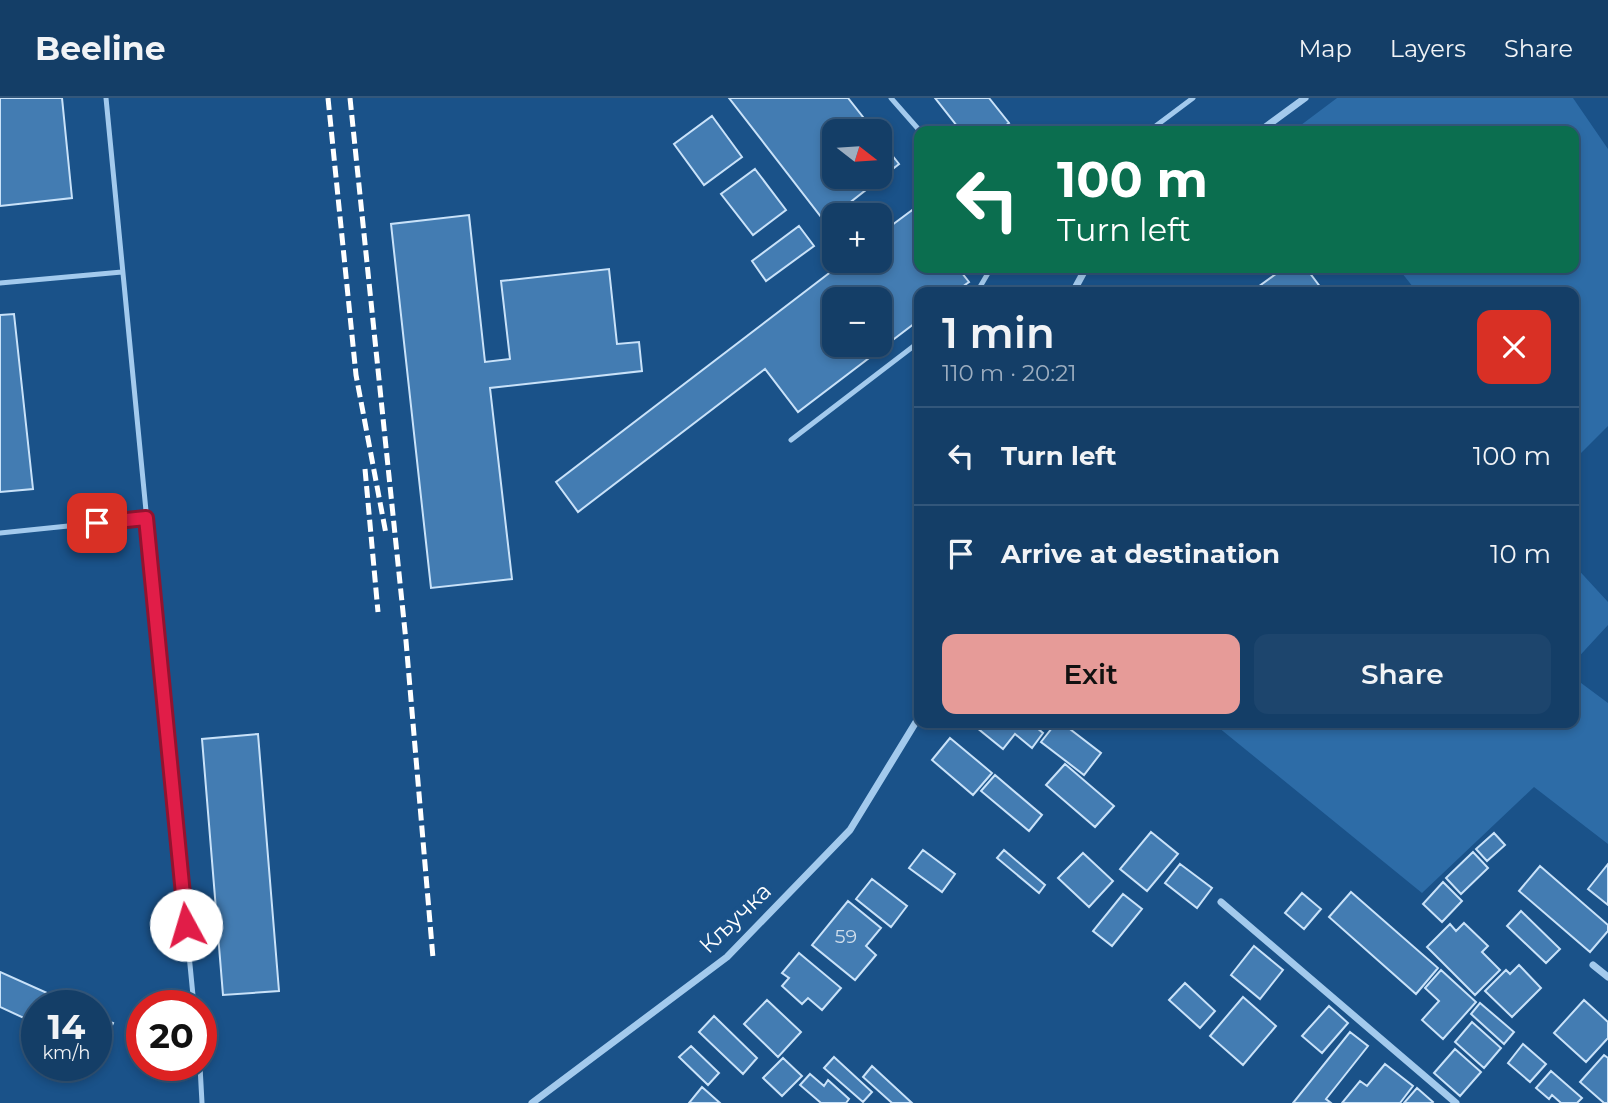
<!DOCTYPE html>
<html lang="en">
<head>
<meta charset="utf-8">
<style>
	:root { --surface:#143e67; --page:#1d456d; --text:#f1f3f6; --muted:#9daec0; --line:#33577b; --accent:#e69b98 }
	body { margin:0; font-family:Montserrat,sans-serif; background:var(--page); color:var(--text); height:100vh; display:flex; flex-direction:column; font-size:26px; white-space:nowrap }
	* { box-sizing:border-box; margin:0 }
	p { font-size:23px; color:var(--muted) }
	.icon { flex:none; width:38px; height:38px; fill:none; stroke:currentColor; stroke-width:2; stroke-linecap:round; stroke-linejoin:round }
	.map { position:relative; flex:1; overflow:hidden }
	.drawer { position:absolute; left:914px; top:189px; width:665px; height:441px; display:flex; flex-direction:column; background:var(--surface); border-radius:14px; box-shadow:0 4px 10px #0003,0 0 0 2px var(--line) }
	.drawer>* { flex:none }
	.guide { position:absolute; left:914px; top:28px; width:665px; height:147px; border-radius:14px; box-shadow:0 4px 10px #0003,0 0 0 2px var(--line); background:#0b6e4f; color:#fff; overflow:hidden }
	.needle { width:46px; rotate:107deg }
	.fabs { position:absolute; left:822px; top:21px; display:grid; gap:14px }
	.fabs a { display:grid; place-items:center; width:70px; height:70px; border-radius:14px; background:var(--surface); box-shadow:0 4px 10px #0003,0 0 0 2px var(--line); font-size:35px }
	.speed { position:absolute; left:21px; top:892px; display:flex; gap:14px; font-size:35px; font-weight:700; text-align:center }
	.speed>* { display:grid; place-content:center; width:91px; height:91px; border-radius:50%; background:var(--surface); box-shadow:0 4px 10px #0003,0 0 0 2px var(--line); line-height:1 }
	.speed small { font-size:18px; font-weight:400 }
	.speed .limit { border:10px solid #d22; background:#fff; color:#111 }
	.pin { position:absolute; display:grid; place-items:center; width:60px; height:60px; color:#fff; margin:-30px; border-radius:14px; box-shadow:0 4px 10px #0006 }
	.me { position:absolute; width:77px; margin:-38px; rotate:354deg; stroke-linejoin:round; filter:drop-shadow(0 0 5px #0008) }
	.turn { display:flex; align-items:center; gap:24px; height:147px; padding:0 28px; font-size:32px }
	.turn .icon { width:91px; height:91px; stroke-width:2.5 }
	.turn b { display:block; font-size:49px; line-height:60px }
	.round { display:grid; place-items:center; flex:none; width:74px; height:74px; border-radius:14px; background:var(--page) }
	.overview { display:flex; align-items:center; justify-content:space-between; height:119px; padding:0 28px }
	h1 { font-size:42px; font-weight:600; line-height:52px }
	.button { display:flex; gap:14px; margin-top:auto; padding:14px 28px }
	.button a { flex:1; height:80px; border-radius:14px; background:var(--accent); color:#111; font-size:28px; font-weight:600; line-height:80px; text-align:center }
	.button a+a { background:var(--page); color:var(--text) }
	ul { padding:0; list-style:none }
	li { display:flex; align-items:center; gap:21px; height:98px; padding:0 28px; border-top:2px solid var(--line) }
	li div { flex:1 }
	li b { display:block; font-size:26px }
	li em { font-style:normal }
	header { display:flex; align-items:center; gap:42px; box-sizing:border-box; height:98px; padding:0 35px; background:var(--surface); border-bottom:2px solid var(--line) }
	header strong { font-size:33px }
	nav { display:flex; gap:38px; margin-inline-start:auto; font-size:24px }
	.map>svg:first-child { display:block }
</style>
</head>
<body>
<header>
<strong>Beeline</strong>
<nav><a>Map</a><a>Layers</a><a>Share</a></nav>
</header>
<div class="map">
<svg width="1608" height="1005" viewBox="0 0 1608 1005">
	<rect width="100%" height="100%" fill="#1a5289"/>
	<path fill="#2d6ca7" d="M1337,0H1573L1608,51V328L1573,363V194H1417L1398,170H1573V33H1293Z
		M1573,466L1608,504V527L1573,565Z
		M1573,579L1608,605V746L1534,689L1422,795L1213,625H1573Z"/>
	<path fill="#437cb2" stroke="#c9e2f9" stroke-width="2" fill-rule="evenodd" d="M0,0H62L72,100L0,108Z
		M729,0H848L874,33H835V79H880V42L899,66L825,124Z
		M935,0H989L1009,25L998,33H961Z
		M712,18L742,59L704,87L674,46Z
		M755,71L786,112L753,137L721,96Z
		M919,107V170H958L969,184L955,194H919V222L798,314L765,271L578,414L556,384L845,163H880V136ZM835,201H880V247H835Z
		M469,117L485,264L510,261L501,183L609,171L617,246L639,244L642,273L490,290L512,481L431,490L391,126Z
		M799,128L814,148L766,183L752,163Z
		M1284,170H1306L1324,194H1251Z
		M14,216L33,391L0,394V217Z
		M971,625H1031L1043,635L1032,650L1015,636L1003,651Z
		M1056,625H1062L1101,655L1084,677L1041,644Z
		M258,636L279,893L223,897L202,641Z
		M950,640L992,675L973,697L932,662Z
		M1065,666L1114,708L1095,729L1046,687Z
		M995,677L1042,717L1029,733L981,693Z
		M1151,734L1178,756L1147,793L1120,771Z
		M1494,735L1505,747L1487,763L1476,751Z
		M923,752L955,776L942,794L909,770Z
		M1004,752L1045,787L1039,795L997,760Z
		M1473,754L1488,770L1461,796L1446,780Z
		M1083,755L1113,783L1089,809L1058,780Z
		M1180,766L1212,790L1197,810L1165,785Z
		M1608,766V807L1588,791Z
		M1540,768L1608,827V833L1590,854L1519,793Z
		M872,781L907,808L891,829L856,801Z
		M1443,784L1462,803L1442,824L1423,806Z
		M1351,794L1438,870L1416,896L1329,819Z
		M1302,795L1321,811L1304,831L1285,815Z
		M1123,796L1142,811L1112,848L1093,833Z
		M848,803L881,830L866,848L876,857L855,882L812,847Z
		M1521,813L1560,851L1546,865L1507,828Z
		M1464,825L1488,848L1482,854L1500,872L1475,897L1427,849L1450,826L1456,833Z
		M1254,848L1283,872L1260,901L1231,877Z
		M799,855L841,890L822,912L808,900L802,906L782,888L789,880L782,875Z
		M1519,867L1541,890L1512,919L1485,893L1506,872L1510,876Z
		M1441,872L1476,904L1443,941L1422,922L1439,903L1425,890Z
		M0,874L76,908H37V926L0,909Z
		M1185,885L1215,913L1200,930L1169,902Z
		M1243,899L1276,928L1243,967L1210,938Z
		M767,902L801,934L778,959L744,926Z
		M1584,902L1608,924V940L1586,964L1554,935Z
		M1480,905L1514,934L1504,946L1471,916Z
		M1329,908L1348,925L1322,955L1302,938Z
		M96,918L113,925L100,955L96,953Z
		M714,918L757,960L743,976L699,934Z
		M1472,924L1501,950L1484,970L1455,944Z
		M1350,934L1368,948L1326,1001L1331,1005H1293Z
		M1523,946L1546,966L1530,984L1508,965Z
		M691,948L719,975L708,987L679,959Z
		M1455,951L1481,974L1460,998L1434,975Z
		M1604,957L1608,960V1005H1604L1580,984Z
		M834,959L872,994L863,1004L824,970Z
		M783,960L802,978L782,998L763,980Z
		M1385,966L1413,988L1400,1005H1342L1360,983L1367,988Z
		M872,968L912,1005H892L863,979Z
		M1551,973L1582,1000L1577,1005H1561L1552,997L1549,1001L1536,990Z
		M810,976L824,988L828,982L849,1001L846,1005H821L800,987Z
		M702,989L720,1005H689Z
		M1417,990L1433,1004L1432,1005H1404Z"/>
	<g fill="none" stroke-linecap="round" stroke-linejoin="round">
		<path stroke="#a3caed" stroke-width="5" d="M106,0L194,908
			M891,0L920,33
			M1149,33L1193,0
			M0,185L122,174
			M977,194L991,170
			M791,342L919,244
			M0,435L146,420
			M200,968L202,1005"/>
		<path stroke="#a3caed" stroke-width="7" d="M1260,33L1305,0
			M1073,194L1086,170
			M1221,804L1456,1005
			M1593,867L1608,879
			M532,1005L727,859L850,732L919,619"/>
		<path stroke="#fff" stroke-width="5" stroke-dasharray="12 5" stroke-linecap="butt" d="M328,0L356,277L386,436
			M350,0L406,543L433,860
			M365,371L378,514"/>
	</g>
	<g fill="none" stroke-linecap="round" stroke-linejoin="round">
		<g stroke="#92132f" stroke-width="18">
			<path id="route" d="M97,425L146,420L186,827"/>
		</g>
		<use href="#route" stroke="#e11d48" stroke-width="12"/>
	</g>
	<g text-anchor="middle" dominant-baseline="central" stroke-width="7" stroke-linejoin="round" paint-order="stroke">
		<g font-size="19" fill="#d0deec">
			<text x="846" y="838">59</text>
		</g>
		<g font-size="23" fill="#fff" stroke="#1a5289">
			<text transform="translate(735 820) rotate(-44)">Кључка</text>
		</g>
	</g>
</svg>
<div class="fabs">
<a><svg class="needle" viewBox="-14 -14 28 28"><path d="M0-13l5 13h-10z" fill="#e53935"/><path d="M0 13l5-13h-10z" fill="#9daec0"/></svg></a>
<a>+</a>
<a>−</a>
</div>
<div class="speed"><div>14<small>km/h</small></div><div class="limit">20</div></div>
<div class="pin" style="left:97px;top:425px;background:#d93025"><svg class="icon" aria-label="arrive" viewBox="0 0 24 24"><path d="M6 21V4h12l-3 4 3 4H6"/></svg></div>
<svg class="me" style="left:186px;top:827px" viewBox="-20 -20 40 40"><circle r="19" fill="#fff"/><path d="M0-13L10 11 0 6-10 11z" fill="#e11d48"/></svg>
<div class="guide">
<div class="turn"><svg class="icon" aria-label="left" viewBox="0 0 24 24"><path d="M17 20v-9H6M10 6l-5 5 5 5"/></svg><div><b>100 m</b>Turn left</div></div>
</div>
<section class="drawer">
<div class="overview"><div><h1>1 min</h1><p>110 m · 20:21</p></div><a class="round" style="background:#d93025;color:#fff"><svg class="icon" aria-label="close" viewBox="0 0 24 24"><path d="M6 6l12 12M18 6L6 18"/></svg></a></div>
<ul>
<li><svg class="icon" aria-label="left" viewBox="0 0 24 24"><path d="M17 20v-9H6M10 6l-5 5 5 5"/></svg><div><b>Turn left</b></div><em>100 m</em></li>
<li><svg class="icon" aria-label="arrive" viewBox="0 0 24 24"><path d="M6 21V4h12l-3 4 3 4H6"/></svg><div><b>Arrive at destination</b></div><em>10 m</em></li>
</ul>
<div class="button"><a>Exit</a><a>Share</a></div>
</section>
</div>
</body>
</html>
